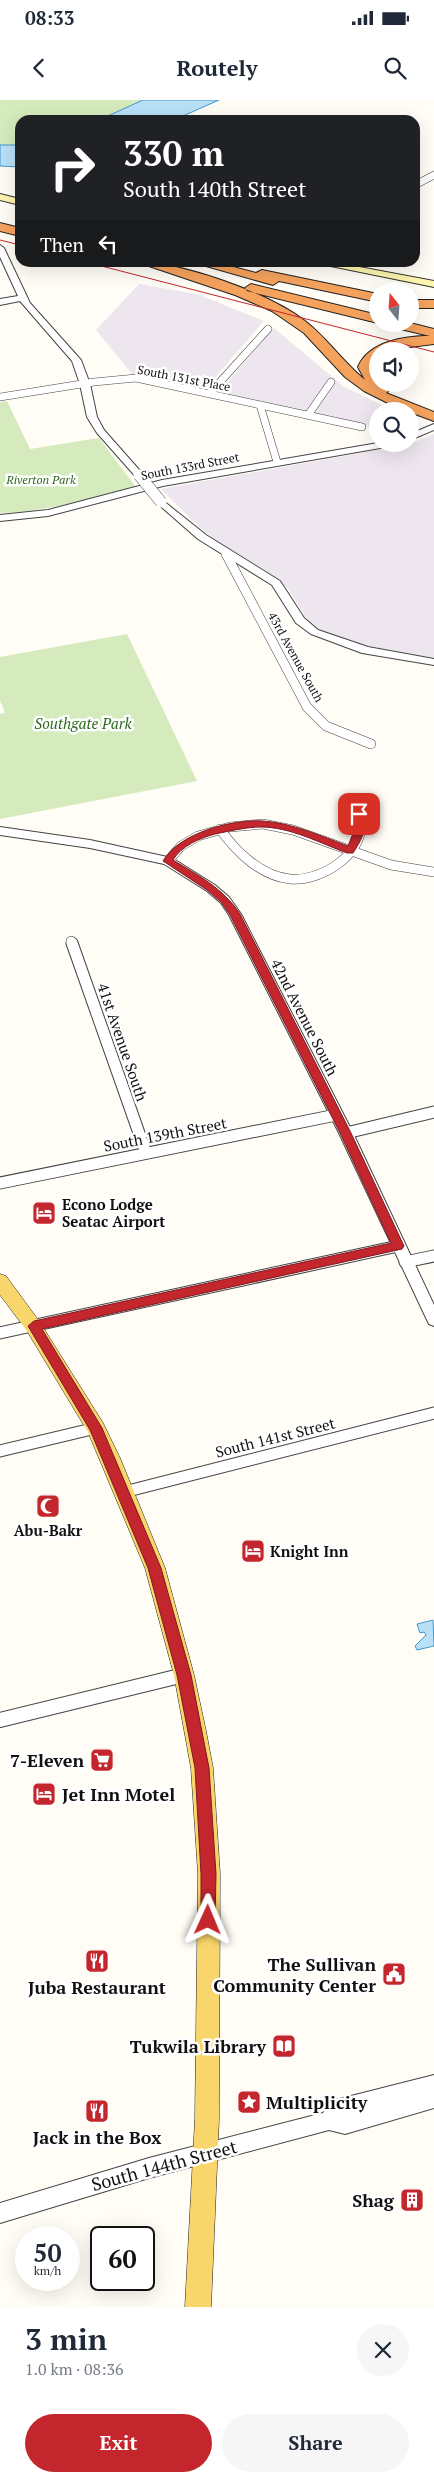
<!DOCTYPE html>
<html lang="en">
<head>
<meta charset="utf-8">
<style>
	:root { --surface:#fff; --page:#f6f6f7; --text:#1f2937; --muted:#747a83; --accent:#c4262e }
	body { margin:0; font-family:"PT Serif",serif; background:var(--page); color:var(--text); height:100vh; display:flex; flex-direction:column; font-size:19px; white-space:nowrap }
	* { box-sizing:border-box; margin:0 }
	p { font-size:16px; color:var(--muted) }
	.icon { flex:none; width:28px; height:28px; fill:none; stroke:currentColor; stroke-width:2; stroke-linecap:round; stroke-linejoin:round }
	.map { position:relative; height:2207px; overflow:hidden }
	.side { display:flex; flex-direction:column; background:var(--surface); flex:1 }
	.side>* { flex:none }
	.hud { position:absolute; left:15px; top:15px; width:405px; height:152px; border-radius:15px; box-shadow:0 5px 20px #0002; background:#202124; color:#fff; overflow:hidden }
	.needle { width:32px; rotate:343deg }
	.controls { position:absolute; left:369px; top:182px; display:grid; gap:10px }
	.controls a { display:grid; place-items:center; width:50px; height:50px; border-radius:50%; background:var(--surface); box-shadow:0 5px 20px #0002; font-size:25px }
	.speed { position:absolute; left:15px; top:2126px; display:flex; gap:10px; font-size:25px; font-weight:700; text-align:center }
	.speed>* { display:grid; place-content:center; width:65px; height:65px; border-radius:50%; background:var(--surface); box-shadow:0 5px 20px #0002; line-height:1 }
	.speed small { font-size:12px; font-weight:400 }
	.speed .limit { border:2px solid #111; border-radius:8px; background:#fff; color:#111 }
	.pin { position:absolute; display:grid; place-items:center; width:42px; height:42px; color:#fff; margin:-21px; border-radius:10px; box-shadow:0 2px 8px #0006 }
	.me { position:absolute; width:55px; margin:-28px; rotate:1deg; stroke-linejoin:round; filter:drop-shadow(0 0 4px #0008) }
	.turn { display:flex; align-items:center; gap:18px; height:105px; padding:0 25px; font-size:22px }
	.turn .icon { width:65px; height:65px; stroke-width:2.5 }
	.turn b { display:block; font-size:35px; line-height:42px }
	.then { display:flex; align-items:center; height:48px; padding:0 25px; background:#0003; gap:10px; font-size:19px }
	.round { display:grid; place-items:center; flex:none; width:52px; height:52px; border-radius:26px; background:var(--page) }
	.headline { display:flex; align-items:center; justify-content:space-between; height:85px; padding:0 25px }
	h1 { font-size:30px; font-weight:700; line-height:38px }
	.action { display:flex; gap:10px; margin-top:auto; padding:10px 25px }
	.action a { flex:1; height:58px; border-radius:30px; background:var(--accent); color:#fff; font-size:20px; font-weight:700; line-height:58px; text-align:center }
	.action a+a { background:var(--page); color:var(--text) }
	.status { display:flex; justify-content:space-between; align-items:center; height:35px; padding:0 25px; background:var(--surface); direction:ltr }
	.status svg { height:14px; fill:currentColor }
	header { display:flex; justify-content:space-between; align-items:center; height:65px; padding:0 25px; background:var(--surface); font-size:22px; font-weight:700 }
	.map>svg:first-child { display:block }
</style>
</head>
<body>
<div class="status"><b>08:33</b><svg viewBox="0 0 49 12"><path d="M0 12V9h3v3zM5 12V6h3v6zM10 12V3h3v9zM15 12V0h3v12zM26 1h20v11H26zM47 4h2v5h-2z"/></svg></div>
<header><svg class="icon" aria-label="back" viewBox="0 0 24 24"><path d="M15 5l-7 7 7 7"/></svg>Routely<svg class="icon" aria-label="search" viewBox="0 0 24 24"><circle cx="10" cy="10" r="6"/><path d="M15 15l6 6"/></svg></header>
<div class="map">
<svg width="434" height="2207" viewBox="0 0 434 2207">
	<rect width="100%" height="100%" fill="#fffdf5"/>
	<path fill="#eee6ef" d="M139,184L197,194L264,221L205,289L133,275L96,230Z
		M274,228L343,286L394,311H378L377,329L219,292Z
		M434,334V559L359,544L317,529L309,523L289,490L281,482L230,452L199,427L161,389L410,344Z"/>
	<path fill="#d5ebbd" d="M0,0H143L99,20H20V45H0Z
		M7,301L30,349L99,338L135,386C90,398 47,412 0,413V302Z
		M127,534L197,681L0,719V614L5,613L0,600V557Z"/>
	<path fill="#b9e0f7" stroke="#3f96cf" d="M143,0H219L174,20H99Z
		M0,45H20V67L0,66Z
		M433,1520L434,1546L417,1550L415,1546L426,1535L424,1532L420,1533L417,1524Z"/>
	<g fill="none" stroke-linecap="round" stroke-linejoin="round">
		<g stroke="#444" stroke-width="8">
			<path id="minor-far3" d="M415,85L434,75
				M210,293L268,229
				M0,297L94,282L136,278L362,327
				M260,305L277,362
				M308,315L331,282"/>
		</g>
		<g stroke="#444" stroke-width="10">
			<path id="minor-far2" d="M226,454L307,607L326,626L371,644
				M220,729C236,752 261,776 290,779C319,782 363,756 361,723C360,714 353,707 348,700
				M168,761L181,746L198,736L230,727L263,724L293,730L391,765L434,772
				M71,841L72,844"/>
		</g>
		<g stroke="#444" stroke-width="13">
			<path id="minor-far1" d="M72,843L146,1053
				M346,1033L434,1012
				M0,1083L336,1015
				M405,1162L434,1156
				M0,1233L398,1146
				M0,1351L96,1328
				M124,1392L434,1313"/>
		</g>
		<g stroke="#444" stroke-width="16">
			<path id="minor" d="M0,1620L184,1575"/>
		</g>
		<g stroke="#444" stroke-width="2">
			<path id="tertiary" d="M0,145L4,148L30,203L81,260L90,284L97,317L104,330L142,373V377H136L97,333L87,317L80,284L72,261L20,201L0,205V199L18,196L0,157Z
				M434,324V330L410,340V334Z
				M378,343L391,344L386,347L163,386L48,416L0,421V415L48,410L162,380Z
				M161,399L206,435L280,481L304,518L318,530L368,547L434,559V565L362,553L311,534L296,523L272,485L198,439L158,404V400Z
				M0,727L90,740L172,758L215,785L229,797L241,814L353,1033L434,1205V1226L429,1224L427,1220L339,1033L229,815L221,803L207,791L164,764L90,748L0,735Z
				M434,1975V2008L345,2034L329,2030L149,2078L0,2123V2103L149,2058L323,2013L332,2001L339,1999Z"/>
		</g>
		<g stroke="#333" stroke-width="2">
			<path id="secondary" d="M0,94L20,99V105L0,100Z
				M311,162H333L434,181V187Z"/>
		</g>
		<g stroke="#222" stroke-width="1">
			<path id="primary" d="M0,1174L6,1176L39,1221L103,1323L120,1358L165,1468L194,1575L206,1631L213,1668L220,1774L219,2019L211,2207H185L195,2019L198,1774L191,1668L174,1575L145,1468L88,1332L27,1231L0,1195Z"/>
		</g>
		<g stroke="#222" stroke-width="2">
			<path id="motorway" d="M0,123L20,128V136L0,131Z
				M137,162C181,162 269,193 305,221C327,238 343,262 365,280L358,267C369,241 405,236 430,236L392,227L391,224L410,223L434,229V244L378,251V258L372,267L378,277V284H386L391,289L386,293L434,312V321L396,307L364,291L345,277L304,233L272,211L235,195Z
				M192,162H215L256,173L262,170L378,194V202L279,181L273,185Z
				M251,184L378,215V223L247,191L245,188Z
				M410,200H434V208H410Z"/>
		</g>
		<use href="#minor-far3" stroke="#fff" stroke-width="7"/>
		<use href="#minor-far2" stroke="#fff" stroke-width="9"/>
		<use href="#minor-far1" stroke="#fff" stroke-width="11"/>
		<use href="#minor" stroke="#fff" stroke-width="14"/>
		<use href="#tertiary" fill="#fff" fill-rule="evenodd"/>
		<use href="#secondary" fill="#fff6b0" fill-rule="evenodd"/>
		<use href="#primary" fill="#f9d66b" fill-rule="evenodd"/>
		<use href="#motorway" fill="#f5a25d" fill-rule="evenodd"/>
		<path stroke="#c4262e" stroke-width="1" d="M0,140L20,145
			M86,162L434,252"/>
		<g stroke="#444" stroke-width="12" stroke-linecap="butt">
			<path id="tertiary-bridge" d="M139,375L161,402"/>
		</g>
		<use href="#tertiary-bridge" stroke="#fff" stroke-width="11"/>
	</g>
	<path fill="#c4262e" stroke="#7f191e" d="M359,711L363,714C367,730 362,739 353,753H347C320,743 290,727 261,727C246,727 230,731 215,734C200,738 181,746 173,760C199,776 223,788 240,814L351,1033L404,1146L402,1149L42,1229L102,1328L161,1468L191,1575L209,1668L216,1774L215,1820L213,1824L208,1827L203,1824L201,1820V1774L195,1668L177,1575L148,1468L90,1330L28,1226L34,1221L391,1143L340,1033L230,815L221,802L207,790L163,761C179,733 232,719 263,721C292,723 321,736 348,746L356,726L354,714Z"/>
	<defs>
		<g id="hotel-square" transform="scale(1.25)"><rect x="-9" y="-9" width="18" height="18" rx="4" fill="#c4262e" stroke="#fff"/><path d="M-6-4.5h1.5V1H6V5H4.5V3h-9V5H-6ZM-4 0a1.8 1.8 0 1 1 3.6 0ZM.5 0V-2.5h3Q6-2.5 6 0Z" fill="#fff"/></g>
		<g id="mosque-square" transform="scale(1.25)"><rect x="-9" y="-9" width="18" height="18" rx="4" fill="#c4262e" stroke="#fff"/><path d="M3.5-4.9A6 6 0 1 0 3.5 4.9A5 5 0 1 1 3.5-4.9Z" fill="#fff"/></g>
		<g id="supermarket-square" transform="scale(1.25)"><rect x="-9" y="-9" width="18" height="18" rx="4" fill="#c4262e" stroke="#fff"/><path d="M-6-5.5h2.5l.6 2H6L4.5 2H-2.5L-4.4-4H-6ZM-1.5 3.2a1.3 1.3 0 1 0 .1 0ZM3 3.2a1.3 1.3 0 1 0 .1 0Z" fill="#fff"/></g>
		<g id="restaurant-square" transform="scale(1.25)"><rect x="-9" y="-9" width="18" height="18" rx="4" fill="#c4262e" stroke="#fff"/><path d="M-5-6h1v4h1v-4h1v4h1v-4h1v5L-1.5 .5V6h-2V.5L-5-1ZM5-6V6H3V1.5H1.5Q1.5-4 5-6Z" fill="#fff"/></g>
		<g id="civic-square" transform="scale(1.25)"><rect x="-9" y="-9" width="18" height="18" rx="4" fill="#c4262e" stroke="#fff"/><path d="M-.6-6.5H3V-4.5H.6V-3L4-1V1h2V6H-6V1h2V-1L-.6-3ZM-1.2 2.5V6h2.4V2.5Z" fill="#fff"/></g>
		<g id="library-square" transform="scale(1.25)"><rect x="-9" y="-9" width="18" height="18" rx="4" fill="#c4262e" stroke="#fff"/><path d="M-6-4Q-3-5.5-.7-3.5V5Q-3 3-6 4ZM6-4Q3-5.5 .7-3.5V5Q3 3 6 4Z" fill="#fff"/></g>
		<g id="sight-square" transform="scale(1.25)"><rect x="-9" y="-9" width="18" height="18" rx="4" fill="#c4262e" stroke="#fff"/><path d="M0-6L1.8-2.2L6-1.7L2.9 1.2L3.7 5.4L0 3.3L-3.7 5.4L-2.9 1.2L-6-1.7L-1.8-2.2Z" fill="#fff"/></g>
		<g id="building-square" transform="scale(1.25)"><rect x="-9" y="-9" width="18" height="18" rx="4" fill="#c4262e" stroke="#fff"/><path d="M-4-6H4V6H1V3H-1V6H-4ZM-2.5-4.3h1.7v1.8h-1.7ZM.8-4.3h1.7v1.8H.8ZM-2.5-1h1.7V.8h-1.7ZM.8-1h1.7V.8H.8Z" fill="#fff"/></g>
	</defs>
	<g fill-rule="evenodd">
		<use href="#hotel-square" x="44" y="1113"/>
		<use href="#mosque-square" x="48" y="1406"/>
		<use href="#hotel-square" x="253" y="1451"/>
		<use href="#supermarket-square" x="102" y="1660"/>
		<use href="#hotel-square" x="44" y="1694"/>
		<use href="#restaurant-square" x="97" y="1861"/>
		<use href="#civic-square" x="394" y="1874"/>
		<use href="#library-square" x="284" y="1946"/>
		<use href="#sight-square" x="249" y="2002"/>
		<use href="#restaurant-square" x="97" y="2011"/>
		<use href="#building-square" x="412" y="2100"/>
	</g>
	<g text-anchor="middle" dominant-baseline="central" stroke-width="5" stroke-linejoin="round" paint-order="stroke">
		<g font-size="12" fill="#111" stroke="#fff">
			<text transform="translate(184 278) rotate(11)">South 131st Place</text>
			<text transform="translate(190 366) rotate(-11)">South 133rd Street</text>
			<text transform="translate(296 557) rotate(61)">43rd Avenue South</text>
		</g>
		<g font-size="12" font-style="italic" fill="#2f6b1f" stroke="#fff">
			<text x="41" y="379">Riverton Park</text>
		</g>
		<g font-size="15" font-style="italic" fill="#2f6b1f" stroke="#fff">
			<text x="83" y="623">Southgate Park</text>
		</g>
		<g font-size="15" fill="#111" stroke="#fff">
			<text transform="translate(305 917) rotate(63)">42nd Avenue South</text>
			<text transform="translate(123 942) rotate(71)">41st Avenue South</text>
			<text transform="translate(165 1034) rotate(-11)">South 139th Street</text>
			<text transform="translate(275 1337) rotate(-14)">South 141st Street</text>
		</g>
		<g font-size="15" font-weight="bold" fill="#111" stroke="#fff" text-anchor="start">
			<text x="62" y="1104">Econo Lodge<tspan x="62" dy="17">Seatac Airport</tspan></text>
			<text x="48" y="1430" text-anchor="middle">Abu-Bakr</text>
			<text x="270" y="1451">Knight Inn</text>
		</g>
		<g font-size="18" font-weight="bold" fill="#111" stroke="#fff" text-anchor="end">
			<text x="84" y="1660">7-Eleven</text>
			<text x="62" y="1694" text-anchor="start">Jet Inn Motel</text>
			<text x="376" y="1864">The Sullivan<tspan x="376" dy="21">Community Center</tspan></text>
			<text x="97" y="1887" text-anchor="middle">Juba Restaurant</text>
			<text x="266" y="1946">Tukwila Library</text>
			<text x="266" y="2002" text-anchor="start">Multiplicity</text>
			<text x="97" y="2037" text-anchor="middle">Jack in the Box</text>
			<text x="394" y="2100">Shag</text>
		</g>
		<g font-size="18" fill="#111" stroke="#fff">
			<text transform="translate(164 2065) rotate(-15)">South 144th Street</text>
		</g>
	</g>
</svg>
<div class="controls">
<a><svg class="needle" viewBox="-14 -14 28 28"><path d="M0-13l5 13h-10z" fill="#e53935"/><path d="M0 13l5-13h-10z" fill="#747a83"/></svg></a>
<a><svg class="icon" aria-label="sound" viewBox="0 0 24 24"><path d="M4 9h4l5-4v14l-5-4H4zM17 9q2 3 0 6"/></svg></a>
<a><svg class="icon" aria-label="search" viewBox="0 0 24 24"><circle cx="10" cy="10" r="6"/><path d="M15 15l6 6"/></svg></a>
</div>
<div class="speed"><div>50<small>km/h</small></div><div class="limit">60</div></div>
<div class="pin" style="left:359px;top:714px;background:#d93025"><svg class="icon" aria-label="arrive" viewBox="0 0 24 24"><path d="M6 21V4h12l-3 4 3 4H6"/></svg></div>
<svg class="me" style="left:208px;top:1820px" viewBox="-20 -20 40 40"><path d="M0-17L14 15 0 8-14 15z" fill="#c4262e" stroke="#fff" stroke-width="4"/></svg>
<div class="hud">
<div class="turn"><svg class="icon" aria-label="right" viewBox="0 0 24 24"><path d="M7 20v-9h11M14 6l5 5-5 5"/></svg><div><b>330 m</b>South 140th Street</div></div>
<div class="then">Then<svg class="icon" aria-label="left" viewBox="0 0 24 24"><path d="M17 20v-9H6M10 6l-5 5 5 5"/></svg></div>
</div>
</div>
<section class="side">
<div class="headline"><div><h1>3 min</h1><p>1.0 km · 08:36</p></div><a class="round"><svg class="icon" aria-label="close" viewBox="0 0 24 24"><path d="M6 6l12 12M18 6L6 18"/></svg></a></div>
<div class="action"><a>Exit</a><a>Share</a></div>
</section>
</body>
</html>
